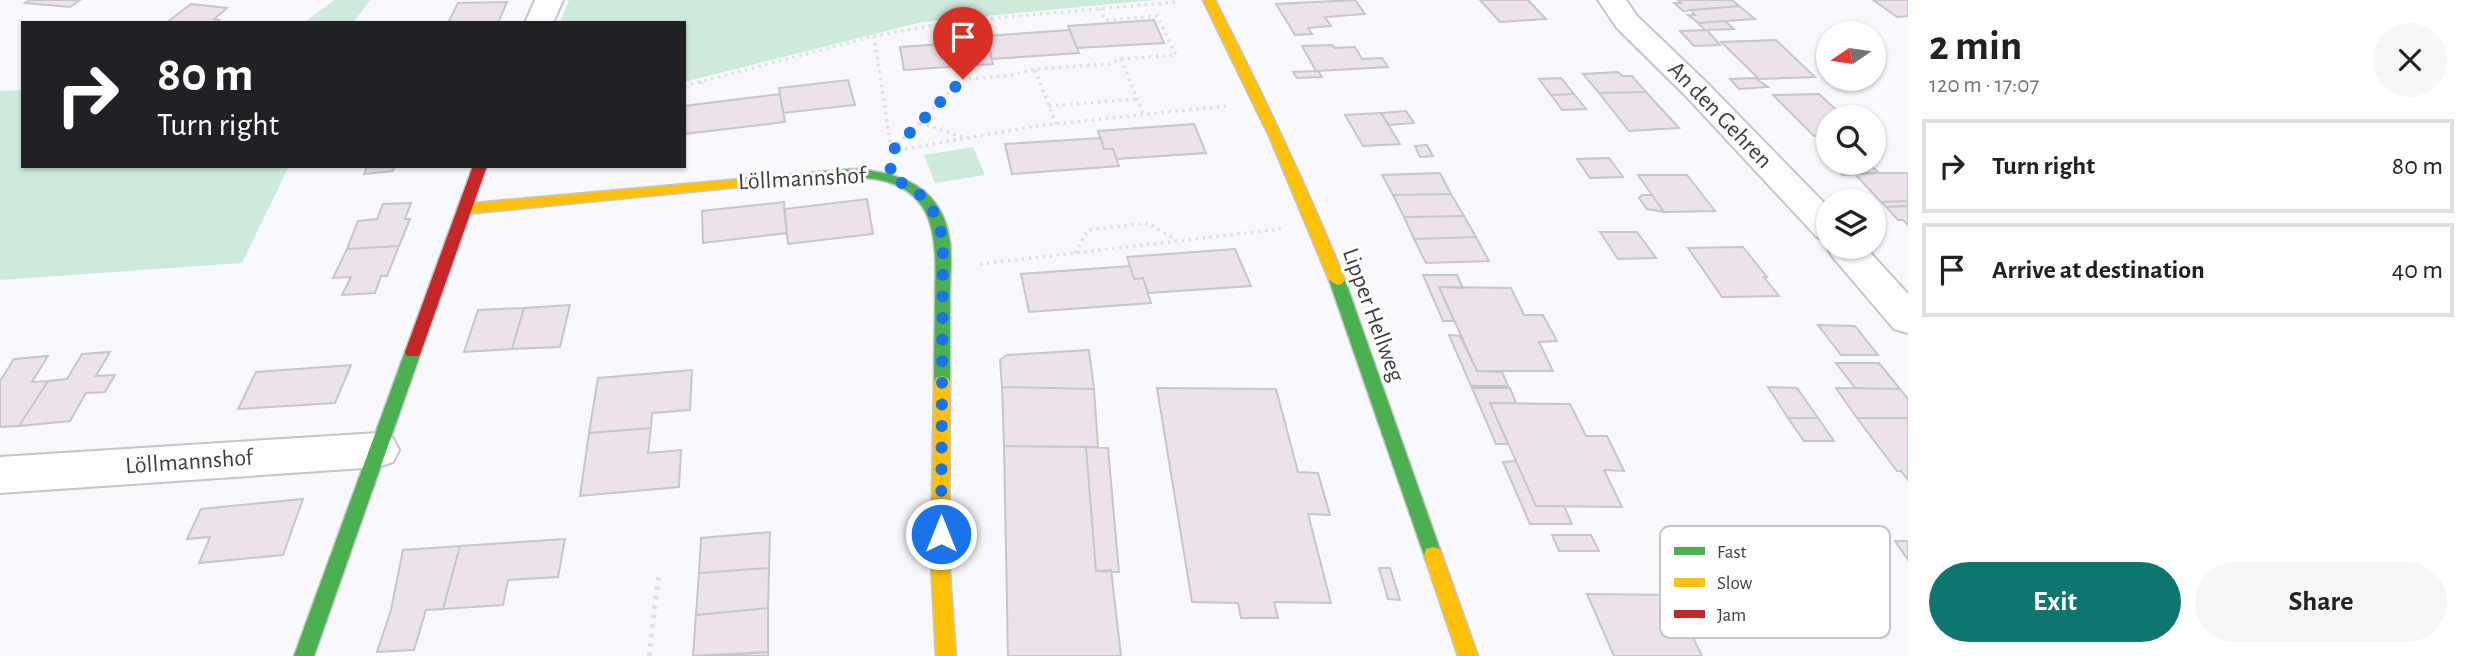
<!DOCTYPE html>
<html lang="en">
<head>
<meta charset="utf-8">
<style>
	:root { --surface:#fff; --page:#f6f6f6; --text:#202124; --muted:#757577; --line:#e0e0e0; --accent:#0f766e }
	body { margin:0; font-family:"Alegreya Sans",sans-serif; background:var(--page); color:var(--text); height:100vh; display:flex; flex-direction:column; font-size:26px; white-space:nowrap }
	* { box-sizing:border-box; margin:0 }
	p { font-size:23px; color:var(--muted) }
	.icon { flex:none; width:38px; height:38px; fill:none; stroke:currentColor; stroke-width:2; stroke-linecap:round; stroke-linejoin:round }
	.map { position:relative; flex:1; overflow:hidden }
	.drawer { display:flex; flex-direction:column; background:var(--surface); width:560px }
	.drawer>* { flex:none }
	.top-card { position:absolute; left:21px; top:21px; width:665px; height:147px; border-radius:0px; box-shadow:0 2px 5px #0004; background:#202124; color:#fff; overflow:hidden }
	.needle { width:46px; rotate:257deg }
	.tools { position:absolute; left:1816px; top:21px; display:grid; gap:14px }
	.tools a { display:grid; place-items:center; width:70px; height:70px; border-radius:50%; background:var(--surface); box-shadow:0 2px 5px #0004; font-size:35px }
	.pin { position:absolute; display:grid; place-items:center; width:60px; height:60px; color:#fff; margin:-72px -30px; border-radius:50% 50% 50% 0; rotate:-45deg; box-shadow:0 0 7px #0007 }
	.pin .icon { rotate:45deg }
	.me { position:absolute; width:77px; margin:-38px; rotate:0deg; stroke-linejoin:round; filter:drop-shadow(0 0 5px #0008) }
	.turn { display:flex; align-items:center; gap:24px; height:147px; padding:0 21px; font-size:32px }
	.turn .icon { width:91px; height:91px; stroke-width:2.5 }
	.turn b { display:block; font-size:49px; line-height:60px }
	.round { display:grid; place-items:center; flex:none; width:74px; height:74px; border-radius:37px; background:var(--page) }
	.overview { display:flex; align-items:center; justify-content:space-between; height:119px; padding:0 21px }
	h1 { font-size:42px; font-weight:700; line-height:52px }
	.action { display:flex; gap:14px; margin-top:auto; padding:14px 21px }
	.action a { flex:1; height:80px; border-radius:42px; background:var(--accent); color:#fff; font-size:28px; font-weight:700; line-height:80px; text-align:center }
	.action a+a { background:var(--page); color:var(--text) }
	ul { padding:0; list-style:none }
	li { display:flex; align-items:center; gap:21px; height:94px; margin:0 14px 10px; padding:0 7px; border:4px solid var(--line); border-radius:0px }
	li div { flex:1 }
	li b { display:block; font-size:26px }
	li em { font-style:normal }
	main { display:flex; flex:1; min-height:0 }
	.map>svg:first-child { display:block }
</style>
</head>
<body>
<main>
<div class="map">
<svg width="1908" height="656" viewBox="0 0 1908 656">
	<rect width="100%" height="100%" fill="#f7f9fc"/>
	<path fill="#cdebdc" d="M334,0H370L353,23H304Z
		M569,0H1154L922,22L684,82V23H560Z
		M23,90V166H289L242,263L0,280V91Z
		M973,147L985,175L935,183L924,155Z"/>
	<path fill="#ebe2eb" stroke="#c6c6c8" stroke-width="2" d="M30,0H80L70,7L25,3Z
		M1355,0L1365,14L1325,17L1331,26L1308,28L1312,34L1295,35L1276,4Z
		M1480,0H1528L1546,19L1500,22Z
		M1678,0H1732L1739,6L1683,11L1674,3H1681Z
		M1873,0H1908V16L1897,17Z
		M507,2L498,23H448L458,3Z
		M191,4L227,8L214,19L219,20L216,23H166Z
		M1739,6L1755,19L1698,23L1688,15H1695L1690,10Z
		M1154,20L1164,43L1077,48L1068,26Z
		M1725,21L1734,29L1705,30L1698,23Z
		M1070,30L1079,53L992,59L986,36Z
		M1707,30L1720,45L1694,46L1680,31Z
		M1776,40L1815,77L1759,79L1721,42Z
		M987,41L993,64L904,70L900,47Z
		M1332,45L1335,48L1355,47L1362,59L1382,58L1388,67L1316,71L1302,46Z
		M1318,71L1322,77L1297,78L1293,72Z
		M1618,72L1622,76H1632L1646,92L1599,93L1583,74Z
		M1561,78L1574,94L1551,95L1539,79Z
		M1755,78L1768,87L1739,89L1730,79Z
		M848,80L855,105L783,113L779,88Z
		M1646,92L1679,128L1629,131L1599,93Z
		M780,94L785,122L684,134V106Z
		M1574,94L1586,109L1562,110L1551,95Z
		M1819,94L1844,117H1829V135L1814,136L1773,95Z
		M1406,111L1414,123L1389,125L1381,113Z
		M1381,113L1400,144L1363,146L1345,115Z
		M1194,124L1206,153L1117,159L1113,149H1104L1098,131Z
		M1101,138L1104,149H1113L1119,166L1012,174L1005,144Z
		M1427,145L1433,156L1420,157L1415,146Z
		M1609,158L1623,177L1590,178L1577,159Z
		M1831,163H1868L1879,173L1843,175Z
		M367,166H401L394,167L393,171L364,174Z
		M1440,173L1451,194L1393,195L1382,175Z
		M1854,173H1908V201L1881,202Z
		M1638,175H1687L1715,211L1664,212Z
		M1451,194L1464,216L1404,217L1393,195Z
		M1642,195H1652L1664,212L1647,209L1639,198Z
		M867,199L873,234L788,244L784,209Z
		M1908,201V206L1886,207L1881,202Z
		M784,202L787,233L703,243L702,211Z
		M411,203L405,219H410L399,246L347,249L358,221L377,219L383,204Z
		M1908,206V225L1903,220H1898L1886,207Z
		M1464,216L1476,237L1414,239L1404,217Z
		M1600,232H1637L1656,258L1618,259Z
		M1476,237L1489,261L1426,263L1414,239Z
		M399,246L387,276H381L375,293L342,295L351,277L333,278L347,249Z
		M1743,247L1767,277H1764L1779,296L1722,297L1688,248Z
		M1235,249L1251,286L1148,293L1143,278L1134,279L1127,257Z
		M1130,266L1134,279L1143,278L1151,303L1029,312L1021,274Z
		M1423,275H1457L1463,288L1439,287L1454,321H1443Z
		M1439,287L1511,288L1524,315H1543L1557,341L1539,342L1553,371H1477Z
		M570,305L560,347L512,349L524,308Z
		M524,308L512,349L464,352L478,310Z
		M1818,325L1855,326L1878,355H1841Z
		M1449,335L1460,336L1477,371L1502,372L1508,386H1471Z
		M1089,350L1094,389L1002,387L1000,360L1007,355Z
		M110,352L96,376L115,375L105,392L86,393L70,421L19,426L48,381L67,379L82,354Z
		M48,356L32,382L48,381L19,426L0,427V381L14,359Z
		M1836,363H1879L1900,389L1855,388Z
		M351,365L335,403L238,409L256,372Z
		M692,370L690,410L652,413L651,428L589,433L598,378Z
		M1002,387L1094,389L1098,447L1004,446Z
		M1768,387L1797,388L1818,418H1788Z
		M1157,388L1276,389L1298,472L1318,473L1330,515L1308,514L1331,603L1274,602L1278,618H1241L1238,603L1192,602Z
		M1472,388H1510L1516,403H1490L1508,444H1496Z
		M1836,388L1900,389L1908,399V418H1857Z
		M1490,403L1570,404L1586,436H1607L1624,471L1604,470L1622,507L1536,506Z
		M1788,418H1818L1834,441H1804Z
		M1857,418H1908V480L1901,471H1897Z
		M651,428L648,453L681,450L679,487L580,496L589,433Z
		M1004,446L1086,447L1096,571L1111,570L1121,656H1008Z
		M1086,447L1108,448L1119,572L1096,571Z
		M1516,461L1536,506H1564L1572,524H1530L1503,462Z
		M303,499L283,555L199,563L210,537L187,539L201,509Z
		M770,532L769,568L699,573L701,538Z
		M1552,535H1591L1599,551H1559Z
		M565,539L558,577L508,580L503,605L443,609L460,546Z
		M1895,541H1908V560Z
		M460,546L443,609L426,610L414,650L377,652L391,610L403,550Z
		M769,568L768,608L696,615L699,573Z
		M1379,568H1390L1400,600L1388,599Z
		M1587,594L1672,595L1702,656H1614Z
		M768,608V652L693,656L696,615Z
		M768,652V656H713Z"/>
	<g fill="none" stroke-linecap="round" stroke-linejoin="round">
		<g stroke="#c3c5c7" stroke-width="4">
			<path id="street" d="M535,0H563L553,23H525Z
				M1598,0H1626L1637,16L1706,82L1829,208V241L1817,237L1684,94L1617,28Z
				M1829,244V247H1865L1908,294V333L1894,329L1832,256L1827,247Z
				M378,433L393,438L399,450L393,462L378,467L0,493V457Z"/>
		</g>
		<g stroke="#c3c5c7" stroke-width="3">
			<path id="fast" d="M853,169C901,172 943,187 950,242C952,257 950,275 950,290C950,321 950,351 950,382L948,386H936L934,382C934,354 935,325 935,297C936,245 940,190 875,179C842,174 807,181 774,184L767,180L774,176Z
				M1337,275L1345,280L1442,555L1440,561L1433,563L1426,561L1424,555L1329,280Z
				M413,346L419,348L421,352L314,656H294L405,352L407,348Z"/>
		</g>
		<g stroke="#c3c5c7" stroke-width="3">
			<path id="slow" d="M1203,0H1215C1262,92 1306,184 1345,280L1342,284L1337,285L1329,280L1270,138Z
				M774,176L781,180L779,183L464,214L457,209L464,204Z
				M942,376L948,378L950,382L949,561L956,656H936L931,561L934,382L936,378Z
				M1433,547L1440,549L1442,555L1478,656H1458L1424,555L1426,549Z"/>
		</g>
		<g stroke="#c3c5c7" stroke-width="3">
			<path id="jam" d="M473,166H487L421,352L419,356H407L405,352Z"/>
		</g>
		<path stroke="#e0e0e2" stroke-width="3.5" stroke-dasharray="2.5 4.5" stroke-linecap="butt" d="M874,36L891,148
			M1121,59L1144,116
			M1035,70L1056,124
			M701,84L696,57L704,0
			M684,86L874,36L951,22L1175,2
			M1049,106L1137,99
			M0,122H23
			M920,123L965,138
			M893,149L963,79L1007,76L1035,69L1109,64L1121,59L1176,55L1157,16L1105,20L1100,9
			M905,149L1035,126L1226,106
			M1075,253L1088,230L1147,223L1177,240
			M980,264L1281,229"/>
		<path stroke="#e0e0e2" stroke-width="5" stroke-dasharray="3.5 6" stroke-linecap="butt" d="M649,656L659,573"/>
		<use href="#street" fill="#fefeff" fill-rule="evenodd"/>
		<use href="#fast" fill="#4caf50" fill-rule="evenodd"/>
		<use href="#slow" fill="#ffc107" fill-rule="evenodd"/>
		<use href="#jam" fill="#c62828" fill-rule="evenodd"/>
	</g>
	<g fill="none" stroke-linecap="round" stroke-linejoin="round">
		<path stroke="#1a73e8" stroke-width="12" stroke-dasharray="0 21.6" d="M941,534L943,242C935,204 924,193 890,177L892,151L963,79"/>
	</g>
	<g text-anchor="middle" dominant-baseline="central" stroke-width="6" stroke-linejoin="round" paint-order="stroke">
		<g font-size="24" fill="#3b3d3f" stroke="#fff">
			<text transform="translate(1720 115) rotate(46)">An den Gehren</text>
			<text transform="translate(802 179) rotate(-3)">Löllmannshof</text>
			<text transform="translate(1373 315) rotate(70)">Lipper Hellweg</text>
			<text transform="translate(189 462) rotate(-4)">Löllmannshof</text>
		</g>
	</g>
	<rect x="1660" y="526" width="230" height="112" rx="10" fill="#fff" stroke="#c4c5c5" stroke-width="2"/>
	<rect x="1674" y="547" width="31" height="8" fill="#4caf50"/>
	<rect x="1674" y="578" width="31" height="9" fill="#ffc107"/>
	<rect x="1674" y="610" width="31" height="8" fill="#c62828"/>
	<g font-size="19" fill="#3b3d3f">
		<text x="1717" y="558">Fast</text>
		<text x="1717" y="589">Slow</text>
		<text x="1717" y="621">Jam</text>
	</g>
</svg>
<div class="tools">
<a><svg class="needle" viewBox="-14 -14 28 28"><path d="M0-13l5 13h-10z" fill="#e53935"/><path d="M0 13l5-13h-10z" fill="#757577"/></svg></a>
<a><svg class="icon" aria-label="search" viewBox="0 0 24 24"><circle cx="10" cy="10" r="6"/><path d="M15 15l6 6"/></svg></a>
<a><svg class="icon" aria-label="layers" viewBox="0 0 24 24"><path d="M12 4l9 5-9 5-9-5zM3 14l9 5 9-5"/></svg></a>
</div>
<div class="pin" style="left:963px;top:79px;background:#d93025"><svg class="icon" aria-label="arrive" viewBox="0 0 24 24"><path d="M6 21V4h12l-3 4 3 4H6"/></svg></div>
<svg class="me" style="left:941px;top:534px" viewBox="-20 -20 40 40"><circle r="17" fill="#1a73e8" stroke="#fff" stroke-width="3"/><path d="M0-11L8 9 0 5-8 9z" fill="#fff"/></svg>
<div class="top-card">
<div class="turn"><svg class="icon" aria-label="right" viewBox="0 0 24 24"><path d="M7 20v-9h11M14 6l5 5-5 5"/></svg><div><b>80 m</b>Turn right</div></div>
</div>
</div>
<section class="drawer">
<div class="overview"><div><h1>2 min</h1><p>120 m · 17:07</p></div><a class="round"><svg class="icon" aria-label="close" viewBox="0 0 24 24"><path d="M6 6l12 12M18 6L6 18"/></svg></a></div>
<ul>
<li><svg class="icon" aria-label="right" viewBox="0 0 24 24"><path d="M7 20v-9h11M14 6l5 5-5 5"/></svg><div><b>Turn right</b></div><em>80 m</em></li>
<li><svg class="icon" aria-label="arrive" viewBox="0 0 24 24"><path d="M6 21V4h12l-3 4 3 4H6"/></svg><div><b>Arrive at destination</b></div><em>40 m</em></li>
</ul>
<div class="action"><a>Exit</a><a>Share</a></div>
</section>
</main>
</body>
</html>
